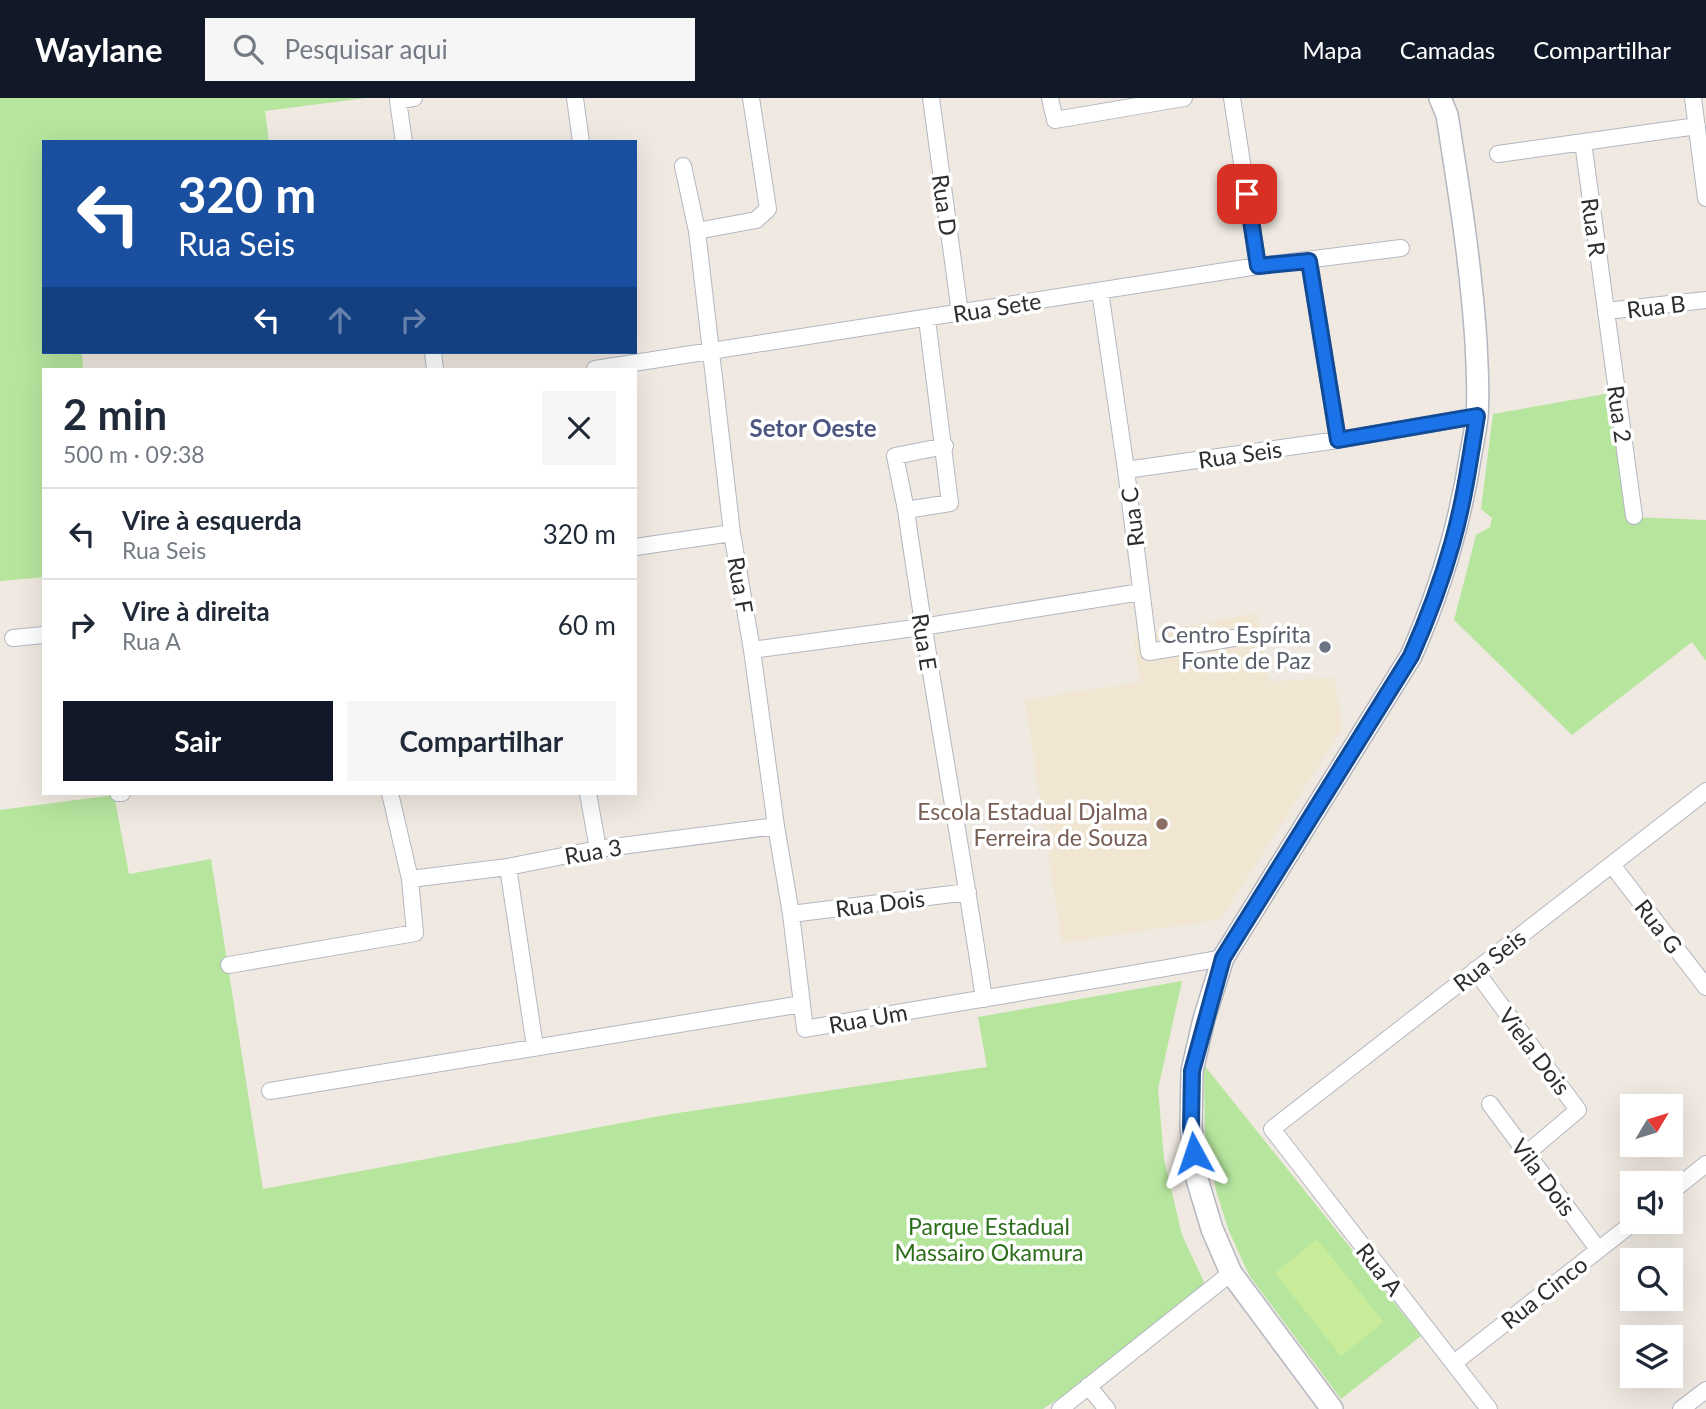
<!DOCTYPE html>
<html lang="pt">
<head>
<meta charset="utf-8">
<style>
	:root { --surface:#fff; --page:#f6f6f7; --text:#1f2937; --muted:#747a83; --line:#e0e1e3; --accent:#111827 }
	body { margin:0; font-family:Lato,sans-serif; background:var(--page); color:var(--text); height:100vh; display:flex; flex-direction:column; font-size:26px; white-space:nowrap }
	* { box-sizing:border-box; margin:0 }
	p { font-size:23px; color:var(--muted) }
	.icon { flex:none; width:38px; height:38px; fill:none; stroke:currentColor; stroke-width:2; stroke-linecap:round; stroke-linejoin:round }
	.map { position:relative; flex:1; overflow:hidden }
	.drawer { position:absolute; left:42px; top:270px; width:595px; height:427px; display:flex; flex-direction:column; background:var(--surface); border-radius:0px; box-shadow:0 7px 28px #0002 }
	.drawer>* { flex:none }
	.top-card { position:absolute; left:42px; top:42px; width:595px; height:214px; border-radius:0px; box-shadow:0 7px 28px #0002; background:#1a4fa0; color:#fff; overflow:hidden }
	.needle { width:46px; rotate:52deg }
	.tools { position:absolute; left:1620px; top:996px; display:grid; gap:14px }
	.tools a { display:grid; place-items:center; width:63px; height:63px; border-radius:0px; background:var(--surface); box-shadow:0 7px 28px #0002; font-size:35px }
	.pin { position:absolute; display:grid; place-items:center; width:60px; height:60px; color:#fff; margin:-30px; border-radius:14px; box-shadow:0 4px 10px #0006 }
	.me { position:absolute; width:77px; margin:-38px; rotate:355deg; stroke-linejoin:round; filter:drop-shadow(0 0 5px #0008) }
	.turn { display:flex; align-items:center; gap:24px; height:147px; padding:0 21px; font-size:32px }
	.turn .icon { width:91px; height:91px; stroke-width:2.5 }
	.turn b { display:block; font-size:49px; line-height:60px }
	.lanes { display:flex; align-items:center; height:66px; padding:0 21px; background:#0003; justify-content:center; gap:35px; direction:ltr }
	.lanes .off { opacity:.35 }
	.round { display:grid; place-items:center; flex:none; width:74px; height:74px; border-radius:0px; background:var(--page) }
	.overview { display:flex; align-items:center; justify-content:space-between; height:119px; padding:0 21px }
	h1 { font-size:42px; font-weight:700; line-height:52px }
	.action { display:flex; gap:14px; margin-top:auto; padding:14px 21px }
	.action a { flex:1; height:80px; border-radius:0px; background:var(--accent); color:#fff; font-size:28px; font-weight:700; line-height:80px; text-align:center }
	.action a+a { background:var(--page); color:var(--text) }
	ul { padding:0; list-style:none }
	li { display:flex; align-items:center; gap:21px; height:91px; padding:0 21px; border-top:2px solid var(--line) }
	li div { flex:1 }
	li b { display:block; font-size:26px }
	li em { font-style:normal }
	header { display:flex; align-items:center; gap:42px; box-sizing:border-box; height:98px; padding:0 35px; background:var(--accent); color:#fff }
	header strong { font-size:33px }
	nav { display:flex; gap:38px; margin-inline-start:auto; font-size:24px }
	.search { width:490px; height:63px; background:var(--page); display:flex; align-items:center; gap:18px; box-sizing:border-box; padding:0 24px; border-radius:0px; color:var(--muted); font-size:26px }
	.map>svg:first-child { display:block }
</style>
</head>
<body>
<header>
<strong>Waylane</strong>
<div class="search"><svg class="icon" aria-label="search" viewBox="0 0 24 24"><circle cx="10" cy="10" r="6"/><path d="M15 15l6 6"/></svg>Pesquisar aqui</div>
<nav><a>Mapa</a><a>Camadas</a><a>Compartilhar</a></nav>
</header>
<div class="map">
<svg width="1706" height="1311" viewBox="0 0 1706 1311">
	<rect width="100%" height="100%" fill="#efe9e1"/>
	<path fill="#f0e6d1" d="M1257,515L1269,584L1334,579L1342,631L1221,821L1062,845L1025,602L1140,584L1133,539Z"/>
	<path fill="#b6e59e" d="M0,0H366L265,13L269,44H44V254H82L83,271H44V479L0,483Z
		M1611,295L1631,419L1706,422V563L1692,544L1572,637L1454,522L1476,437L1490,429L1492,420L1481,411L1493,316Z
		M114,697L129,776L211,761L263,1091L671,1016L987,969L978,919L1182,883L1158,991L1164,1061L1182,1137L1211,1199L1043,1311H0V712Z
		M1204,967L1421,1238L1341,1301L1249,1177L1229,1133L1217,1096L1205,1040Z"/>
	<path fill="#c9ec9a" d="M1317,1141L1384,1224L1341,1258L1275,1175Z"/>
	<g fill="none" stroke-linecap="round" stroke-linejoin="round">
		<g stroke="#b4b7c1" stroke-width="18">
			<path id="minor" d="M575,0L581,44
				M931,0L960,215
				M1050,0L1055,22L1184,0
				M1232,0L1258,168
				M1693,0L1706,100
				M404,44L398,3L414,0
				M1583,44L1634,418
				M1498,56L1697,28
				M683,68L697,133L732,435L752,552L776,728L791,816L805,931C944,906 1084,885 1223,860
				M697,133L756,122L768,111L751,0
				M1309,163L1338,342
				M1100,193L1126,372L1149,554L1240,539
				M1606,213L1706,202
				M927,221L950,405L906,412C929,576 960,738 984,901
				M433,254L435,271
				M595,271L1258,168L1401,150
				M1126,372L1338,342L1477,318
				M906,412L895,358L945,348
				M635,449L732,435
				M13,540L44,537
				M752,552L922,529L1141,494
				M118,695H122
				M588,695L598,751
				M1612,767L1706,889
				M508,769L535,949
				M410,781L508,769L598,751L776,728
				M791,816L968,794
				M229,867L415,835L410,781L390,695
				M1475,872L1578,1012L1526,1056
				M270,993L802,906
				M1490,1006L1598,1151
				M1671,1094L1706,1066
				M1454,1265L1634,1124
				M1088,1288L1107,1311
				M1060,1311L1231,1175
				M1489,1311L1272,1031L1706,693
				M1681,1311L1706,1292"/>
		</g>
		<g stroke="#b4b7c1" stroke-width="24">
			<path id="secondary" d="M1332,1311L1231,1175L1212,1131L1197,1081L1191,1029L1192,973L1204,921L1223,860L1411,558C1440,493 1460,426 1471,355C1473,343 1476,330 1477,318C1479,294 1477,268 1476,244C1471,167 1459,92 1447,17L1440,0"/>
		</g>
		<use href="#minor" stroke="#fff" stroke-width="16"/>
		<use href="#secondary" stroke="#fff" stroke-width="21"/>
	</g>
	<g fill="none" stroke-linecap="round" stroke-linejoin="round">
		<g stroke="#114b97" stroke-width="18">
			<path id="route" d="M1194,1055L1191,1029L1192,973L1223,860L1411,558C1427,522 1441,485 1452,446C1464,404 1470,361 1477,318L1338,342L1309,163L1258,168L1247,96"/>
		</g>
		<use href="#route" stroke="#1a73e8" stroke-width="12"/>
	</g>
	<circle fill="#6b7280" stroke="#fff" stroke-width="2.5" cx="1325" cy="549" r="7"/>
	<circle fill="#8d6e63" stroke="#fff" stroke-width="2.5" cx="1162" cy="726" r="7"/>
	<g text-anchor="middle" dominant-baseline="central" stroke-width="7" stroke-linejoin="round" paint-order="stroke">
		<g font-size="23" fill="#2e2e2e" stroke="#fff">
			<text transform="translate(945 107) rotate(82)">Rua D</text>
			<text transform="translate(1594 129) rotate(82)">Rua R</text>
			<text transform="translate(1656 208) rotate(-7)">Rua B</text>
			<text transform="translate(997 209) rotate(-9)">Rua Sete</text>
			<text transform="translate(1620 316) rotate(82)">Rua 2</text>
			<text transform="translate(1240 356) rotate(-8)">Rua Seis</text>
			<text transform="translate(1132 419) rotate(-97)">Rua C</text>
			<text transform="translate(741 487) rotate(80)">Rua F</text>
			<text transform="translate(925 544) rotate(81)">Rua E</text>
			<text transform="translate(593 753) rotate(-10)">Rua 3</text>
			<text transform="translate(880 805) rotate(-7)">Rua Dois</text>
			<text transform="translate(1659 828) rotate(52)">Rua G</text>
			<text transform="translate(1489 862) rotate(-38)">Rua Seis</text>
			<text transform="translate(868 920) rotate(-10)">Rua Um</text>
			<text transform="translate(1535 953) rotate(53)">Viela Dois</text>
			<text transform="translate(1544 1079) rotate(53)">Vila Dois</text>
			<text transform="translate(1380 1171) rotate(52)">Rua A</text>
			<text transform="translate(1544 1194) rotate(-38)">Rua Cinco</text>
		</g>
		<g font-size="23" fill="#5b616d" stroke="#fff" text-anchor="end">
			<text x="1311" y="536">Centro Espírita<tspan x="1311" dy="26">Fonte de Paz</tspan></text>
		</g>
		<g font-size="23" fill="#785e54" stroke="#fff" text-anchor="end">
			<text x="1148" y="713">Escola Estadual Djalma<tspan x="1148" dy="26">Ferreira de Souza</tspan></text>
		</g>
		<g font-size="23" fill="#2c6e1b" stroke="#fff">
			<text x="989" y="1128">Parque Estadual<tspan x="989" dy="26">Massairo Okamura</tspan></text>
		</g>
		<g font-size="24" font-weight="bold" fill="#4d5680" stroke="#fff">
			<text x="813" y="329">Setor Oeste</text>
		</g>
	</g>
</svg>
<div class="tools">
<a><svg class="needle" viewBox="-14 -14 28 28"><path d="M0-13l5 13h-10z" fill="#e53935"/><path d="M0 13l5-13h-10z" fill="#747a83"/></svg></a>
<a><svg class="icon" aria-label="sound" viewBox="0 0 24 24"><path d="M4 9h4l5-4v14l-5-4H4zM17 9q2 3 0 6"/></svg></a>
<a><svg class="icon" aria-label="search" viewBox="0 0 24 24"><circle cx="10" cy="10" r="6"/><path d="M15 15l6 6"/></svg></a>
<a><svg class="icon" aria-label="layers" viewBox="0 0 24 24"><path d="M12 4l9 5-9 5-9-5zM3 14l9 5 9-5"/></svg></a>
</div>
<div class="pin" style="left:1247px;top:96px;background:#d93025"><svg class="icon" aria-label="arrive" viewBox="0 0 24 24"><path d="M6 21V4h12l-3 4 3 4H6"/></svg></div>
<svg class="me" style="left:1194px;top:1055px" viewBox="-20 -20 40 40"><path d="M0-17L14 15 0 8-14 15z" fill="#1a73e8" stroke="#fff" stroke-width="4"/></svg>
<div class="top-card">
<div class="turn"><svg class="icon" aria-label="left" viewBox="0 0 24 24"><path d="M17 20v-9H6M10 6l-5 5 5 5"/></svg><div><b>320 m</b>Rua Seis</div></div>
<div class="lanes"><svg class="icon" aria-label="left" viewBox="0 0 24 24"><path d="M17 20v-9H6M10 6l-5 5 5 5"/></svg><svg class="icon off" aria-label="ahead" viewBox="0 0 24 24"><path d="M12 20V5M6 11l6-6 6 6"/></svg><svg class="icon off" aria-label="right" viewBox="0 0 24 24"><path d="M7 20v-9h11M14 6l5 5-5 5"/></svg></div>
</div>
<section class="drawer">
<div class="overview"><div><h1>2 min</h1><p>500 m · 09:38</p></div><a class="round"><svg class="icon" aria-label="close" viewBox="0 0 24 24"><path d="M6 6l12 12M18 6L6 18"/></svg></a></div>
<ul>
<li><svg class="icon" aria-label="left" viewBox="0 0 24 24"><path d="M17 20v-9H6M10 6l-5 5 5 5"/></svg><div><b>Vire à esquerda</b><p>Rua Seis</p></div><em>320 m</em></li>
<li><svg class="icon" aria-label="right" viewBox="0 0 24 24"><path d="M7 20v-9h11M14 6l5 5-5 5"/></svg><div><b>Vire à direita</b><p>Rua A</p></div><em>60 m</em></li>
</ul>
<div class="action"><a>Sair</a><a>Compartilhar</a></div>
</section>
</div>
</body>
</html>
